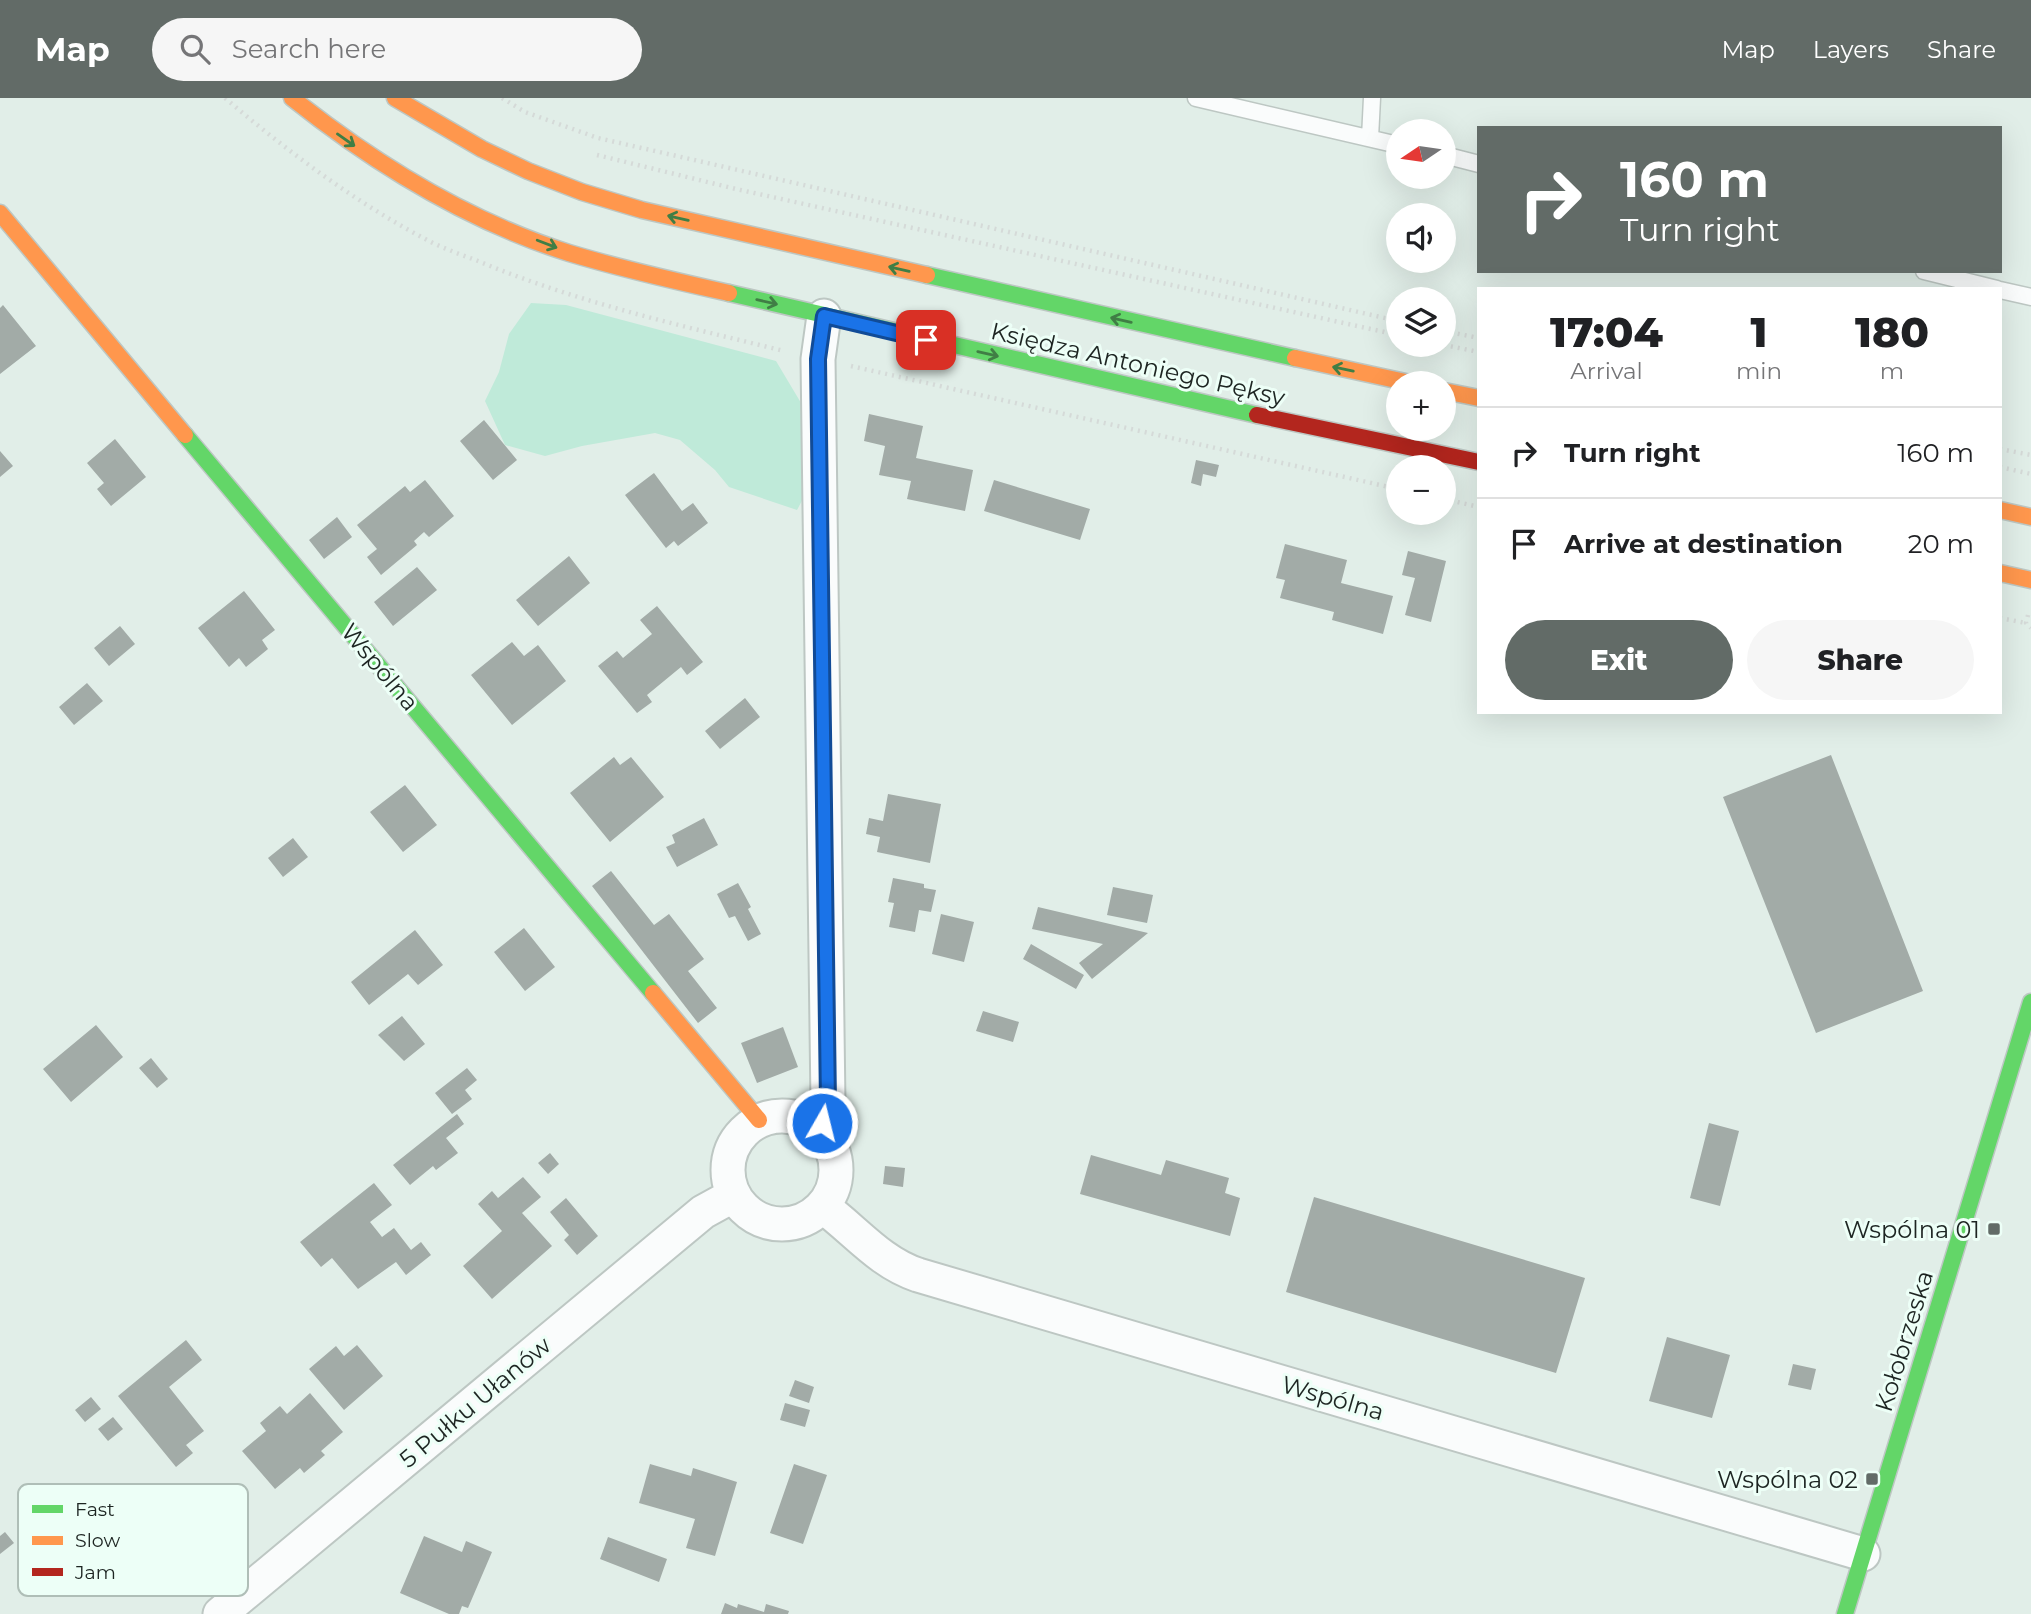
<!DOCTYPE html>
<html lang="en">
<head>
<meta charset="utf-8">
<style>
	:root { --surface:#fff; --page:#f6f6f6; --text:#202124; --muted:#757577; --line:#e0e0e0; --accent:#626b67 }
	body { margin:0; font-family:Montserrat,sans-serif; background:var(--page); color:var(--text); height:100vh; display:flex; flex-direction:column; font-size:26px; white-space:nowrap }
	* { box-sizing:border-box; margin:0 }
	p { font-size:23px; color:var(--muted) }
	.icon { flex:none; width:38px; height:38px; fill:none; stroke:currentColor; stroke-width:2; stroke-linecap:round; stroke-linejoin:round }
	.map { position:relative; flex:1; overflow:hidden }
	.panel { position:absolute; left:1477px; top:189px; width:525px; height:427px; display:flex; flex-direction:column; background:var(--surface); border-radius:0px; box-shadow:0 7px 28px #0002 }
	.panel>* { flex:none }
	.guide { position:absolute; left:1477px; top:28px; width:525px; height:147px; border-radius:0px; box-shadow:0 7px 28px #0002; background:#626b67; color:#fff; overflow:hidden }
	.needle { width:46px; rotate:257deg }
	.buttons { position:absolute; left:1386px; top:21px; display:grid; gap:14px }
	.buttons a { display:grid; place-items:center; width:70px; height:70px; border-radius:50%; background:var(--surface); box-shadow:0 7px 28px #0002; font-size:35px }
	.pin { position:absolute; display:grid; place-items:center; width:60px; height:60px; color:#fff; margin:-30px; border-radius:14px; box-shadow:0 4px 10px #0006 }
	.me { position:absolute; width:77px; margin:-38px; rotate:8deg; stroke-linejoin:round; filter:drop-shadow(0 0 5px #0008) }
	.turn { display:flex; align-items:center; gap:24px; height:147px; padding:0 28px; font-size:32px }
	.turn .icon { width:91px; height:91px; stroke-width:2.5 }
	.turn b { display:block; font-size:49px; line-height:60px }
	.eta { display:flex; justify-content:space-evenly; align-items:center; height:119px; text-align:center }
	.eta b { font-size:42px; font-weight:800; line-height:49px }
	.primary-button { display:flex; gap:14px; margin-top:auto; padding:14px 28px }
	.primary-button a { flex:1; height:80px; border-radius:42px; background:var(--accent); color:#fff; font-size:28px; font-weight:800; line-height:80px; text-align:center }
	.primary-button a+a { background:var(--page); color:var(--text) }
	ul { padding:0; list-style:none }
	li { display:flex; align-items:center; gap:21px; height:91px; padding:0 28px; border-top:2px solid var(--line) }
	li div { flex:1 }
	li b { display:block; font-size:26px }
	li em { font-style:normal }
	header { display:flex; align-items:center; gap:42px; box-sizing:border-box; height:98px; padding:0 35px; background:var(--accent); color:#fff }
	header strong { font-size:33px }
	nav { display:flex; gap:38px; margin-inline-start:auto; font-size:24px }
	.search { width:490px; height:63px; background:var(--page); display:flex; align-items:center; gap:18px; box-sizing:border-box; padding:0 24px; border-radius:38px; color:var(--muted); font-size:26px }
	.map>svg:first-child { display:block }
</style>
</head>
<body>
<header>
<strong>Map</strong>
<div class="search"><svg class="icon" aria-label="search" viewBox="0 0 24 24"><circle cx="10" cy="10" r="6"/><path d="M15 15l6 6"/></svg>Search here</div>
<nav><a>Map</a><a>Layers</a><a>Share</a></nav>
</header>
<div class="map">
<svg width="2031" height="1516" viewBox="0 0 2031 1516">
	<rect width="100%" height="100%" fill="#e1eee8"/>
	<path fill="#bfead9" d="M531,205L566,207L776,263L807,315L805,397L797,412L729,389L715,372L680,342L655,335L582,348L545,358L505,347L485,303L499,274L509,236Z"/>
	<path fill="#a2aba7" d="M3,207L36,248L0,276V210Z
		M869,316L923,328L916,360L973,372L965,413L907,401L911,383L879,377L885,348L864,343Z
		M484,322L517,362L493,382L460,343Z
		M115,341L146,379L111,408L97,391L104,385L87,365Z
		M0,353L13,368L0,379Z
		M1196,362L1219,367L1216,379L1203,376L1201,388L1191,385Z
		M654,375L682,413L693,405L708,425L678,448L674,443L666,450L625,397Z
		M425,382L454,418L429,439L424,434L414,443L417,447L381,477L367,459L377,451L357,427L405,388L410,394Z
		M994,382L1090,411L1080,442L984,413Z
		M337,419L352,439L324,461L309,442Z
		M1285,446L1347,462L1341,485L1393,498L1383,536L1332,522L1334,514L1280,500L1285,482L1276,480Z
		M1408,453L1446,463L1431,524L1405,517L1415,480L1402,477Z
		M569,458L590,485L538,528L516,502Z
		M417,469L437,492L393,528L374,504Z
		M244,493L275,532L262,542L268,551L246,569L239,560L229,569L198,530Z
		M657,508L703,564L687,577L681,569L647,597L652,604L637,615L598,568L617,553L623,560L652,536L640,522Z
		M120,528L135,546L109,568L94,550Z
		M512,544L524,558L538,547L566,583L512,627L471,577Z
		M87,585L103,603L74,627L59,609Z
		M745,600L760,619L720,651L705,633Z
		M1831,657L1923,893L1816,935L1723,699Z
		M614,659L620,667L631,659L664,699L610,744L570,695Z
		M405,687L437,727L403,754L370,714Z
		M888,696L941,706L930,765L877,754L880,739L866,736L869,720L883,723Z
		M704,720L718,747L677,769L666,749L675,745L672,737Z
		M293,740L308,759L283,779L268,760Z
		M611,773L654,827L669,816L704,861L688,873L717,910L698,925L592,788Z
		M893,780L924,786V790L936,792L931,814L919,812L915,834L889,829L894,805L888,804Z
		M738,785L751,809L748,811L761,836L748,843L735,818L729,820L717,796Z
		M1113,789L1153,797L1147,825L1107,817Z
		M1038,809L1148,835L1092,881L1079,865L1103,846L1032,831Z
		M941,816L974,824L964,864L932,856Z
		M524,830L555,869L525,893L494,854Z
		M415,832L443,867L418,887L408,876L369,907L351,884Z
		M1031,846L1084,877L1076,891L1023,861Z
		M983,913L1019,924L1013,944L976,933Z
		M402,918L425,946L404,963L378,937Z
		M96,927L123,959L71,1004L43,971Z
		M783,929L798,969L757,985L741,945Z
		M151,960L168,981L157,990L139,970Z
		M467,970L477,982L465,992L472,1001L452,1016L435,995Z
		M457,1016L464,1026L446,1040L458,1055L436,1072L433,1068L410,1087L393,1067Z
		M1709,1025L1739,1033L1720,1108L1690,1100Z
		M550,1055L559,1066L548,1076L538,1065Z
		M1091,1057L1161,1077L1166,1062L1229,1080L1225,1095L1240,1100L1230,1138L1080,1096Z
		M885,1068L905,1070L903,1089L883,1086Z
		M523,1079L541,1099L522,1115L552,1148L492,1201L463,1168L502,1133L478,1106L492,1093L498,1100Z
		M374,1085L392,1107L370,1124L382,1139L394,1130L411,1152L421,1144L431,1157L406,1177L396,1164L358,1191L332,1160L321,1169L300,1144Z
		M1314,1099L1585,1180L1556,1275L1286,1194Z
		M566,1100L598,1138L577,1157L564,1142L569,1137L550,1114Z
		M1667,1239L1730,1257L1712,1320L1649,1303Z
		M186,1242L202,1262L169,1289L204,1333L186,1347L193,1355L176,1369L118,1298Z
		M357,1247L383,1278L344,1312L309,1271L336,1248L344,1258Z
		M1793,1266L1816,1271L1811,1292L1788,1287Z
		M795,1282L814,1289L809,1305L789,1298Z
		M310,1295L343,1334L321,1353L325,1357L304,1375L300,1370L275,1391L242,1353L266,1333L260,1325L280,1308L287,1316Z
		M91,1299L101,1311L85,1324L75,1312Z
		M785,1305L810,1312L805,1329L780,1322Z
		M113,1319L123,1331L108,1343L98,1331Z
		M650,1366L691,1378L693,1370L737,1384L715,1458L686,1450L695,1421L639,1405Z
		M794,1366L827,1377L803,1446L770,1435Z
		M170,1386L204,1427L153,1470L119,1429Z
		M5,1434L14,1445L0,1456V1438Z
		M424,1438L462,1454L466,1443L492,1454L468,1510L462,1508L459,1516H449L400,1495Z
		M608,1439L667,1461L659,1484L600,1461Z
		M725,1505L737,1510L738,1506L764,1514L766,1506L789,1513L788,1516H721Z"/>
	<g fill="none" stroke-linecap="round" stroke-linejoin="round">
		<g stroke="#bdc7c3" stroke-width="19">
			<path id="lane" d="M1196,0L1398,47
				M1370,40L1372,0
				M1444,57L1479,66
				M1924,173L1997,191
				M2000,192L2031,199"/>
		</g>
		<g stroke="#bdc7c3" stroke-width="37">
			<path id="street" d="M728 1072a54 54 0 1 1 108 0a54 54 0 1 1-108 0Z
				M820,1033L828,1005L818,261L824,218
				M822,1108C855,1132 879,1164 918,1177L1863,1456
				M220,1516L703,1114L734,1097"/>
		</g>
		<g stroke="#bdc7c3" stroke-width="19">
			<path id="fast" d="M927,177L1295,260
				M729,195L1257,317
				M185,337L653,895
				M1845,1516L2031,904"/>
		</g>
		<g stroke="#bdc7c3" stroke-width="19">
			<path id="slow" d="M292,0C375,66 467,123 569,155C622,171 675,183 729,195
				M395,0L482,51L528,73L582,94L642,112L927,177
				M0,115L185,337
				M1295,260L1410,285
				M1444,293L1479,300
				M2000,412L2031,419
				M2000,475L2031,482
				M653,895L759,1022"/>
		</g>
		<g stroke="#bdc7c3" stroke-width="19">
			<path id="jam" d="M1257,317L1479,364"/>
		</g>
		<path stroke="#d5dad8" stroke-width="4.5" stroke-dasharray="2 5" stroke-linecap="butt" d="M225,0C287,53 356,105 429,143C445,151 462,157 478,163C579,205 679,227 784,253
			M502,0L525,14L598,40L1398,223
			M597,57L736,91L1398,237
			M1444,233L1479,240
			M1444,247L1479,254
			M851,268L1398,391
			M2000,351L2031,357
			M2000,369L2031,376
			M1444,401L1479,409
			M2028,517L2026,525L2031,530
			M2000,520L2026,525"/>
		<use href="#lane" stroke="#fafcfc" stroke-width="16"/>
		<use href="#street" stroke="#fafcfc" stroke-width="33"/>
		<use href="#fast" stroke="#63d668" stroke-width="16"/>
		<use href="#slow" stroke="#ff974d" stroke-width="16"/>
		<use href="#jam" stroke="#b3261e" stroke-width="16"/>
	</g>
	<defs><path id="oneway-shaft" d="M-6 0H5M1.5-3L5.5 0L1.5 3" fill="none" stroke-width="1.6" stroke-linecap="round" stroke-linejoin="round" transform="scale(1.75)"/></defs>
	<g stroke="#407e45">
		<use href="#oneway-shaft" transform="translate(346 42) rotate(35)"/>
		<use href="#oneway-shaft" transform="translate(678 120) rotate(-167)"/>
		<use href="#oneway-shaft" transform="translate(547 146) rotate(21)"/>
		<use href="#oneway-shaft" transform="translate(899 171) rotate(-167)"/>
		<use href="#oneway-shaft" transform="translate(767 204) rotate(13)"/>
		<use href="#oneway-shaft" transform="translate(1121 222) rotate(-167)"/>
		<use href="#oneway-shaft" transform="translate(988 256) rotate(13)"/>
		<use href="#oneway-shaft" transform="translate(1343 271) rotate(-168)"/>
	</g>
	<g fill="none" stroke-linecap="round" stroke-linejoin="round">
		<g stroke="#114b97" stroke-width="18">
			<path id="route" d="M822,1025L828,1005L818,261L824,218L926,242"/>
		</g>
		<use href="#route" stroke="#1a73e8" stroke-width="12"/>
	</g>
	<g fill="#626b67" stroke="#edfff7" stroke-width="2.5">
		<rect x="1987" y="1124" width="14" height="14" rx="3.5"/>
		<rect x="1865" y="1374" width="14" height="14" rx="3.5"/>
	</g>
	<g text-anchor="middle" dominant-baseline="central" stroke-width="6" stroke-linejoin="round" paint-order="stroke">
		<g font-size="24" fill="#1d2522" stroke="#edfff7">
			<text transform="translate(1138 266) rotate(13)">Księdza Antoniego Pęksy</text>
			<text transform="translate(380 569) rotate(50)">Wspólna</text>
			<text transform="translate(1904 1243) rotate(-73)">Kołobrzeska</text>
			<text transform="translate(1333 1300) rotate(16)">Wspólna</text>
			<text transform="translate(475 1304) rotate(-40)">5 Pułku Ułanów</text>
		</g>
		<g font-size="24" fill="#1d2522" stroke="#edfff7" text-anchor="end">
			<text x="1980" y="1131">Wspólna 01</text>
			<text x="1858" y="1381">Wspólna 02</text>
		</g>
	</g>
	<rect x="18" y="1386" width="230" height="112" rx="10" fill="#edfff7" stroke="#afbeb7" stroke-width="2"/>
	<rect x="32" y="1407" width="31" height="8" fill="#63d668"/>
	<rect x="32" y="1438" width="31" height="9" fill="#ff974d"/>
	<rect x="32" y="1470" width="31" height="8" fill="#b3261e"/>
	<g font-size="19" fill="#1d2522">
		<text x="75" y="1418">Fast</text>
		<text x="75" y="1449">Slow</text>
		<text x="75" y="1481">Jam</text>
	</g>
</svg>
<div class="buttons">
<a><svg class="needle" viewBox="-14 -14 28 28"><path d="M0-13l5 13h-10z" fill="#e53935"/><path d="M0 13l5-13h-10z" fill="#757577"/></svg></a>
<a><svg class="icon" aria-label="sound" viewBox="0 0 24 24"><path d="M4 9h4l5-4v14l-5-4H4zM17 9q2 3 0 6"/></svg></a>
<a><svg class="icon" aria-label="layers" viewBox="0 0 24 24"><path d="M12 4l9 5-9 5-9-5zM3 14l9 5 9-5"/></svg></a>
<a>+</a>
<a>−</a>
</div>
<div class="pin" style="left:926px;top:242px;background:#d93025"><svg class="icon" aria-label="arrive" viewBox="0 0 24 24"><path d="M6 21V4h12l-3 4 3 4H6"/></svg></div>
<svg class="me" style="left:822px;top:1025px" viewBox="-20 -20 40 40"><circle r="17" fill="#1a73e8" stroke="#fff" stroke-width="3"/><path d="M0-11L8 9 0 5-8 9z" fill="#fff"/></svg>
<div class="guide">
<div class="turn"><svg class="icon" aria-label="right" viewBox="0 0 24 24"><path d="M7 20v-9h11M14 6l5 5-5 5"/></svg><div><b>160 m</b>Turn right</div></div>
</div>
<section class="panel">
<div class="eta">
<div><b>17:04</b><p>Arrival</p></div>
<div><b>1</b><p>min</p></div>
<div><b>180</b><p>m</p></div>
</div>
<ul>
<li><svg class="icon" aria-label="right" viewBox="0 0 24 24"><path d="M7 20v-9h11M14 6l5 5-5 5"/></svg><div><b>Turn right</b></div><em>160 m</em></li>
<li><svg class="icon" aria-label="arrive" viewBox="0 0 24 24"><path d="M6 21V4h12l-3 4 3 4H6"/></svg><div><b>Arrive at destination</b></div><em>20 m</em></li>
</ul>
<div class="primary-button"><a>Exit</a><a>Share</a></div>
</section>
</div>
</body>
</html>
